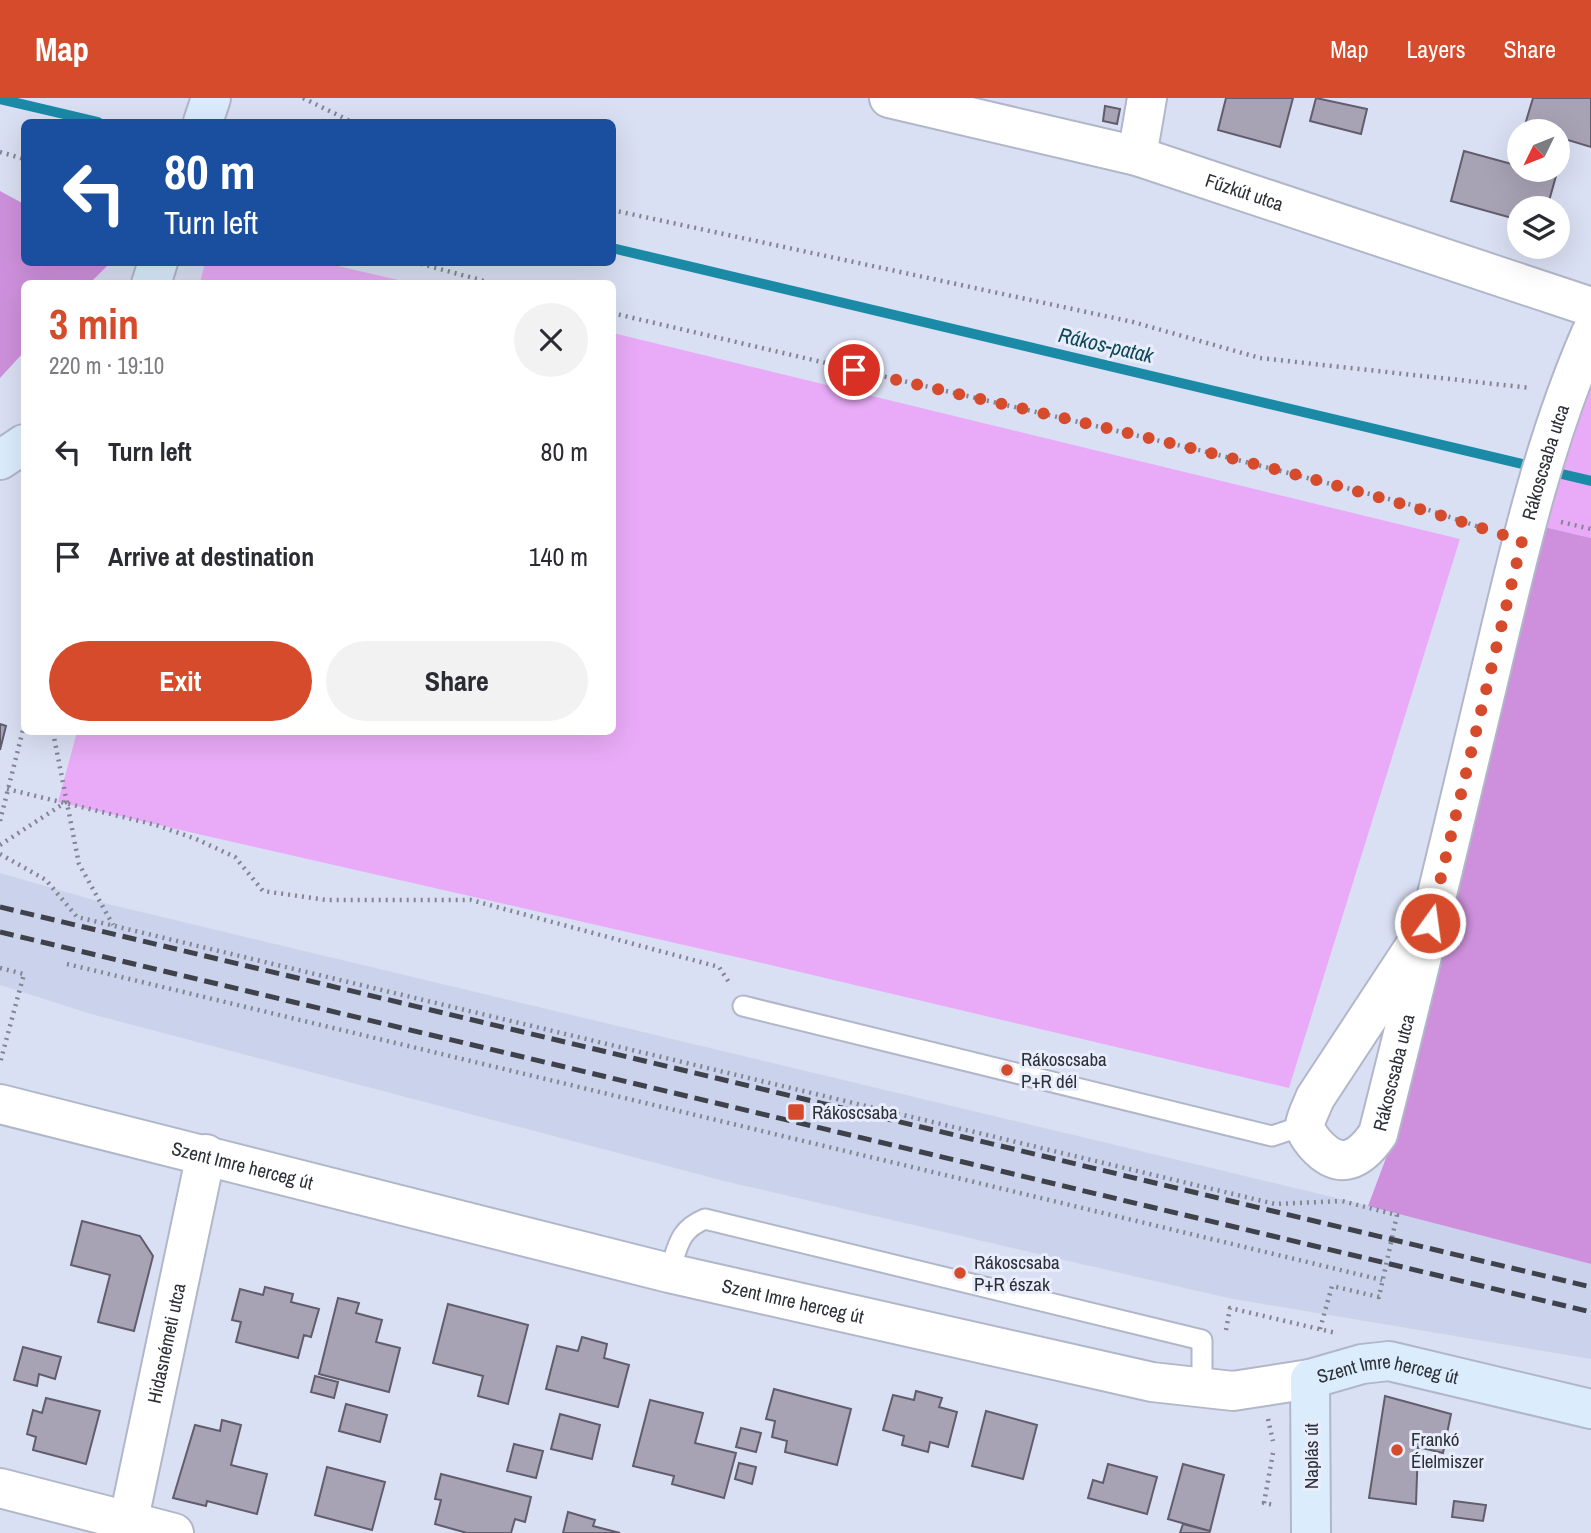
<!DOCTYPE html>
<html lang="en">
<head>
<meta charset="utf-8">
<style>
	:root { --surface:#fff; --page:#f2f2f3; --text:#2b2b33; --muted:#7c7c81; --accent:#d64b2c }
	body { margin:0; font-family:"Archivo Narrow",sans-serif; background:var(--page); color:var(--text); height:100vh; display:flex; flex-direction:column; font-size:26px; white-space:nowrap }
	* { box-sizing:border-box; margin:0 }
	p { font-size:23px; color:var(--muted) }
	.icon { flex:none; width:38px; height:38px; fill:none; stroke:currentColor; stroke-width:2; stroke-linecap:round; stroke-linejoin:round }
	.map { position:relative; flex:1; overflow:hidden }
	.details { position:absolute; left:21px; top:182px; width:595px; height:455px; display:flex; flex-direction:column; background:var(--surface); border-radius:10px; box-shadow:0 7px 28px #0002 }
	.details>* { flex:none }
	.guide { position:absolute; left:21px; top:21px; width:595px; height:147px; border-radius:10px; box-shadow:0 7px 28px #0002; background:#1a4fa0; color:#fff; overflow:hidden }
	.needle { width:46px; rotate:227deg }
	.controls { position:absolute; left:1507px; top:21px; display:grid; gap:14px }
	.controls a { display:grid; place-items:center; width:63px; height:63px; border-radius:50%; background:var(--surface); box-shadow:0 7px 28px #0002; font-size:35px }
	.pin { position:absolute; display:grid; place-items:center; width:60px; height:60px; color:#fff; margin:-30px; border:4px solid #fff; border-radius:50%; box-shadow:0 2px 7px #0007 }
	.me { position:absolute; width:77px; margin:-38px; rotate:14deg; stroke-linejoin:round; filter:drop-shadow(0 0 5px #0008) }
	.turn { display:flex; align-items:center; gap:24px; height:147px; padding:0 28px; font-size:32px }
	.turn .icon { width:91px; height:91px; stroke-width:2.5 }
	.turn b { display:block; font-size:49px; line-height:60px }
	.round { display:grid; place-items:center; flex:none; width:74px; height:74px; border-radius:37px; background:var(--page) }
	.summary { display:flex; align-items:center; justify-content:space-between; height:119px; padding:0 28px }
	h1 { font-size:42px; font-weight:700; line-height:52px; color:var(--accent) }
	.action { display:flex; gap:14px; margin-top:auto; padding:14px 28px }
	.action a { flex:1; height:80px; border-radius:42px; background:var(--accent); color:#fff; font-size:28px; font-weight:700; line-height:80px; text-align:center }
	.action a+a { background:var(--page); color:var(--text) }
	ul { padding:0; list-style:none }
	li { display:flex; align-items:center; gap:21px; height:105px; padding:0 28px }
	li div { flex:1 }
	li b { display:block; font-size:26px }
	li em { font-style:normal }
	header { display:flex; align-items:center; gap:42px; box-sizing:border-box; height:98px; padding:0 35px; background:var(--accent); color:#fff }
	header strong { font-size:33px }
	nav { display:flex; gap:38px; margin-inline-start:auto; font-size:24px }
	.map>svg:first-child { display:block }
</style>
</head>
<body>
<header>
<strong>Map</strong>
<nav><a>Map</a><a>Layers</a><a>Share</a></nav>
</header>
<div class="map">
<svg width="1591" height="1435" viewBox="0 0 1591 1435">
	<rect width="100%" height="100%" fill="#dae0f3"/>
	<path fill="#cad3eb" d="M0,775L108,806L1341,1101L1591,1166V1261L1228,1200L724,1083L91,916L0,887Z"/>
	<path fill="#e9abf7" d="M205,165H325L411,185H200Z
		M613,235L1460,441L1289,990L745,861L58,704L77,634H612Z
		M1591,266V440L1536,427Z"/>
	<path fill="#ce90dc" d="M0,93L24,106V164L110,165L90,185L24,186V254L0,280Z
		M1536,427L1591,440V1166L1368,1108L1395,1036Z"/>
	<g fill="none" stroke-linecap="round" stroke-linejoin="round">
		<path stroke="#1a8aa7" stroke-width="10" d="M0,1L98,24
			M612,150L1535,369
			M1549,373L1591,383"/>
	</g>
	<path fill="#a7a3b5" stroke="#615d6d" stroke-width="2" d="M1226,0H1293L1280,49L1218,32Z
		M1316,0L1367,11L1361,36L1310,23Z
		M1533,0H1591V49L1558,39V33L1524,30Z
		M1105,8L1120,11L1117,26L1103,23Z
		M1464,53L1519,68V72L1556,78L1547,110H1519V122L1451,103Z
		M0,626L6,628L0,652Z
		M82,1123L140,1138L153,1158L134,1233L98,1224L110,1177L71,1167Z
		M265,1189L293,1196L291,1204L319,1211L311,1239L304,1237L298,1260L236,1244L241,1224L232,1222L240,1191L263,1197Z
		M338,1200L359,1205L356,1215L382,1222L376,1244L400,1250L389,1294L319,1276Z
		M448,1206L528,1227L508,1306L478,1298L483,1278L433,1265Z
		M582,1239L607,1246L604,1260L629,1267L618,1309L546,1291L557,1248L578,1253Z
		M23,1249L61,1259L55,1281L39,1276L37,1288L14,1282Z
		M315,1278L338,1284L334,1300L311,1294Z
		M774,1291L851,1311L837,1367L785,1354L787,1343L772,1339L775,1323L766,1321Z
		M916,1293L942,1300L939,1309L957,1314L948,1349L930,1344L928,1354L902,1347L904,1338L883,1332L893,1297L914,1302Z
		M1385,1298L1451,1316L1443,1355L1418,1349L1416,1406L1369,1400Z
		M46,1300L100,1313L86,1366L33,1352L36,1339L27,1336L33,1312L42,1315Z
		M650,1302L703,1315L695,1345L736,1355L724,1400L672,1386L674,1378L633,1368Z
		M346,1306L387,1317L380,1344L339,1333Z
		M986,1313L1037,1327L1023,1381L972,1368Z
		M560,1316L600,1327L592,1361L551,1351Z
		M222,1322L241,1327L231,1367L267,1376L257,1416L207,1403L206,1408L173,1400L195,1327L220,1333Z
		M741,1330L761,1335L756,1354L736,1349Z
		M514,1346L543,1353L536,1380L507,1373Z
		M739,1365L756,1369L752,1386L735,1381Z
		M1108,1366L1157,1379L1147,1416L1088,1400L1093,1382L1103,1385Z
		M1183,1366L1224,1377L1210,1433L1168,1421Z
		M327,1369L385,1384L372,1432L315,1417Z
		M441,1376L531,1399L525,1424L515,1421L511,1435H467L435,1426L441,1402L435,1401Z
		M1454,1403L1486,1407L1483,1423L1452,1419Z
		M568,1414L595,1422L593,1428L620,1435H563Z
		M1183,1426L1210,1433L1209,1435H1180Z"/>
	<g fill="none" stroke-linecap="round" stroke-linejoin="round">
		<g stroke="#b1b7c9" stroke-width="23">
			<path id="lane" d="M743,908L1272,1038L1305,1027
				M669,1175C678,1149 678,1132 705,1121L1202,1242V1291"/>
		</g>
		<g stroke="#b1b7c9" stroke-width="42">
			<g id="street">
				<path id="s1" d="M889,0L1137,58L1591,209"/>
				<path d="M1137,58L1147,0"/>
				<path id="s2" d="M1430,825L1315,1000C1312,1008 1306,1019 1305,1027C1305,1034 1311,1041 1315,1046C1340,1074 1360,1062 1378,1036C1416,886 1452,735 1488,584C1516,466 1542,347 1591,235"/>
				<path id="s3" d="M0,1006L669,1175L1152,1284L1233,1293L1310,1281"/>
				<path d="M0,1390L174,1435"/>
				<path id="s4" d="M126,1435L206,1056"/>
			</g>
		</g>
		<g stroke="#b1b7c9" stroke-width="42">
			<g id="secondary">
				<path d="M203,24L211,0"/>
				<path d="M151,186L158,164"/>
				<path d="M0,362L24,346"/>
				<path id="s5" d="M1311,1435L1310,1281L1362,1266L1389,1263L1591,1311"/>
			</g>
		</g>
		<path stroke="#828694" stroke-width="4.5" stroke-dasharray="2 5" stroke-linecap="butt" d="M303,0L352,24
			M0,54L24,61
			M612,112L1133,224L1260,260L1531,290
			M414,164L495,186
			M612,215L1203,353L1420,409L1488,432
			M1561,424L1591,431
			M53,634L79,766L113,827
			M7,691L156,727L196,741L235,759L263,793L326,802H471L719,869L730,886
			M0,723L24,628
			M0,747L66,704
			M0,756L46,782L77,819L1275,1106L1342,1103
			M67,866L1382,1182
			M0,870L24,876L0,965
			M1320,1231L1332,1188L1379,1199L1397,1117L1342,1103
			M1226,1232L1230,1210L1336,1235
			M1268,1321L1273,1343
			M1273,1355L1264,1405L1274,1407"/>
		<use href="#lane" stroke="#fff" stroke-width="19"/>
		<use href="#street" stroke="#fff" stroke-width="38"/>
		<use href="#secondary" stroke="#dbedfd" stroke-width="38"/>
		<path stroke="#40424b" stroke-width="5" stroke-dasharray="14 7" stroke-linecap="butt" d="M0,809L1591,1189
			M0,834L1591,1214"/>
	</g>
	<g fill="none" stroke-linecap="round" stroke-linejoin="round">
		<path stroke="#d64b2c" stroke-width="12" stroke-dasharray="0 21.6" d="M854,272C1078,324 1304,371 1522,443L1430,825"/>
	</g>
	<g fill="#d64b2c" stroke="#e8edfc" stroke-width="2.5">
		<circle cx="1007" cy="972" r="7"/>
		<rect x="787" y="1005" width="18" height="18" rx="3.5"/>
		<circle cx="960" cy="1175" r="7"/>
		<circle cx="1397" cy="1352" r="7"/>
	</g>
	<g text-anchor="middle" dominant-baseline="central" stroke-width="6" stroke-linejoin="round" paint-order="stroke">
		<g font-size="19" fill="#2e3038" stroke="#e8edfc">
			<text stroke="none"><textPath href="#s1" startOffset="368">Fűzkút utca</textPath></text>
			<text stroke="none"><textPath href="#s2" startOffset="1031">Rákoscsaba utca</textPath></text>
			<text stroke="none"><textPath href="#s2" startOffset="402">Rákoscsaba utca</textPath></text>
			<text stroke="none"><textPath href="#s3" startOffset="250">Szent Imre herceg út</textPath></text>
			<text stroke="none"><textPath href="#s3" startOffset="817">Szent Imre herceg út</textPath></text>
			<text stroke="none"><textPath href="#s4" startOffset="194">Hidasnémeti utca</textPath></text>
			<text stroke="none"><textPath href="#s5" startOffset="234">Szent Imre herceg út</textPath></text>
			<text transform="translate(1311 1358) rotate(-90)">Naplás út</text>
		</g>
		<g font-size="19" fill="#2e3038" stroke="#e8edfc" text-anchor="start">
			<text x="1021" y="961">Rákoscsaba<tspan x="1021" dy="22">P+R dél</tspan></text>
			<text x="812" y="1014">Rákoscsaba</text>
			<text x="974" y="1164">Rákoscsaba<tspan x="974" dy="22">P+R észak</tspan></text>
			<text x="1411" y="1341">Frankó<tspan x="1411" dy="22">Élelmiszer</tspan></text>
		</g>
		<g font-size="21" font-style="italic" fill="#0e4858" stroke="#e8edfc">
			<text transform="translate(1106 247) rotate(13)">Rákos-patak</text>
		</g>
	</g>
</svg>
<div class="controls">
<a><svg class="needle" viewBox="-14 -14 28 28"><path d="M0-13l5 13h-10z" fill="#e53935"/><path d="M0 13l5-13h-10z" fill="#7c7c81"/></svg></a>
<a><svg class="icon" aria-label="layers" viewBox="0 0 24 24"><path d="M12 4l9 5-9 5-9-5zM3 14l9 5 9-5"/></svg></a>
</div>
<div class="pin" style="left:854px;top:272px;background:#d93025"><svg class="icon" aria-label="arrive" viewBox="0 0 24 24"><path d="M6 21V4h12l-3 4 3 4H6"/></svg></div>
<svg class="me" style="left:1430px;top:825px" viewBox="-20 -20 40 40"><circle r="17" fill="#d64b2c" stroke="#fff" stroke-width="3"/><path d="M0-11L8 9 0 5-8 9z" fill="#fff"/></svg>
<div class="guide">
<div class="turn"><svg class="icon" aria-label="left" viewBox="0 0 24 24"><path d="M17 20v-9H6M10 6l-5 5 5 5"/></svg><div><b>80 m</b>Turn left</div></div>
</div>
<section class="details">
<div class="summary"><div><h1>3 min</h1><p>220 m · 19:10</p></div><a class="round"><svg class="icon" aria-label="close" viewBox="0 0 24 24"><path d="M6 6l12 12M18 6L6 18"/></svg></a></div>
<ul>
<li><svg class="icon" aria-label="left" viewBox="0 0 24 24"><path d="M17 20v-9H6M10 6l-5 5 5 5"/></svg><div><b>Turn left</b></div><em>80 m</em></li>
<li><svg class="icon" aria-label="arrive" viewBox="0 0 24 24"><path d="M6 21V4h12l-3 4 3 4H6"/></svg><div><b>Arrive at destination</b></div><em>140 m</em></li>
</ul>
<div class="action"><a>Exit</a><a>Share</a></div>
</section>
</div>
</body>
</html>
